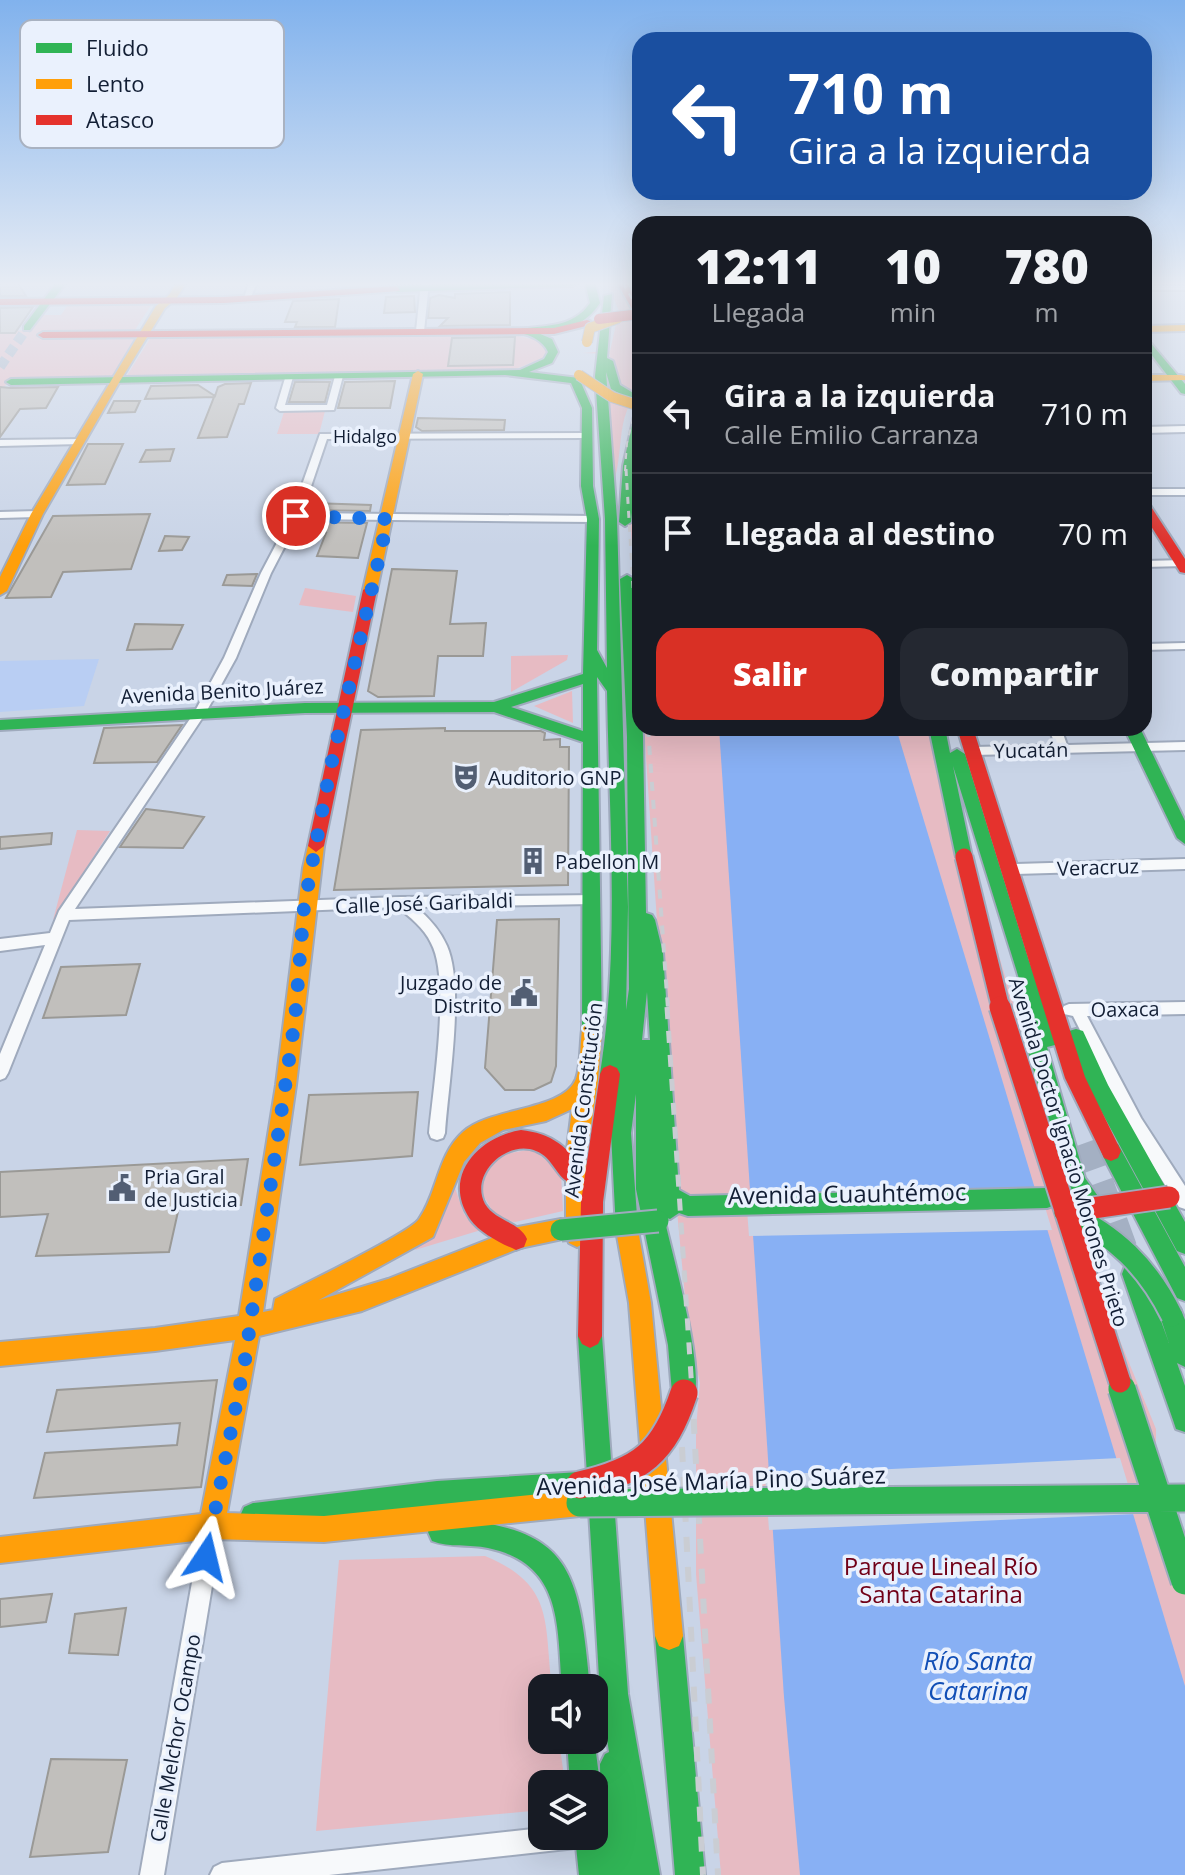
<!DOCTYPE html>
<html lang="es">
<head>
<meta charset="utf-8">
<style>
	:root { --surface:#171b24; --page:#242831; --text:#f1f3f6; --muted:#9ea1a6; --line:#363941; --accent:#d93025 }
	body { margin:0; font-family:"Open Sans",sans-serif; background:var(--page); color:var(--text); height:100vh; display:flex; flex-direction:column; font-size:30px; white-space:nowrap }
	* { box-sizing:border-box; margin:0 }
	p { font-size:26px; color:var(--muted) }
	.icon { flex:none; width:44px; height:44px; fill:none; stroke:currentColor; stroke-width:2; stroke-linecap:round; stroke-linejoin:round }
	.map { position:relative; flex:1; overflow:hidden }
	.details { position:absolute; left:632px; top:216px; width:520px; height:520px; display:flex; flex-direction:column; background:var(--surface); border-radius:24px; box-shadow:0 8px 32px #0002 }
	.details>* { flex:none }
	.guide { position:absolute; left:632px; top:32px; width:520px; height:168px; border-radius:24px; box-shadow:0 8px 32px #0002; background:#1a4fa0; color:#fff; overflow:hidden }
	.buttons { position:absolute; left:528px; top:1674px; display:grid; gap:16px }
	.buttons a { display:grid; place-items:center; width:80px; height:80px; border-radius:16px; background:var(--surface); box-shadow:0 8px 32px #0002; font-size:40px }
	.pin { position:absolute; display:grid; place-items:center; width:68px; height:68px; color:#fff; margin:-34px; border:4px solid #fff; border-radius:50%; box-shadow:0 2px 8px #0007 }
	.me { position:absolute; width:88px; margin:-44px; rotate:10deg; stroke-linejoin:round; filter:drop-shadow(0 0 6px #0008) }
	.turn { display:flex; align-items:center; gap:28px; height:168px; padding:0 24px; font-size:36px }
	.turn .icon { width:104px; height:104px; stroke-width:2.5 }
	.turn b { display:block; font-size:56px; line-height:68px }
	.eta { display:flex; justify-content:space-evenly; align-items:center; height:136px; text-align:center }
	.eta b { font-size:48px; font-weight:800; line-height:56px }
	.action { display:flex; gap:16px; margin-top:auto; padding:16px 24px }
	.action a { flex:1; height:92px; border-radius:24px; background:var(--accent); color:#fff; font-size:32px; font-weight:800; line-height:92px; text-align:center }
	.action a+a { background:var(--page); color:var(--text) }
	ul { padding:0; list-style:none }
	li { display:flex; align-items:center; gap:24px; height:120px; padding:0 24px; border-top:2px solid var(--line) }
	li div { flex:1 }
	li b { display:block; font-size:30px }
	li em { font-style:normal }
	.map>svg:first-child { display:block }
</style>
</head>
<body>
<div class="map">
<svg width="1185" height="1875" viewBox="0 0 1185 1875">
	<rect width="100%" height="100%" fill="#c9d4e7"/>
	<path fill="#b9cef3" d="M99,659L84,706L0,712V661Z"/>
	<path fill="#e7bbc3" d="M607,283H616C633,307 645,341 640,371C637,389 627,406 623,424C619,445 620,464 613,485L604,400L610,354L583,353L610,351L619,311Z
		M151,305L135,330L43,331L39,337H135L112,377L12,378L5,386L0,387V333L32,329L42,315H61L67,306Z
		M509,334L541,341L548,352L545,357L516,369L126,377L151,337Z
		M640,409V657C638,586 618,474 640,409Z
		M325,411L319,434H277L284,412Z
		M305,588L356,596L353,612L299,605Z
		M568,655L567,660L511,692V656Z
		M572,691L573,723L534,706Z
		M644,728H931C988,914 1040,1101 1100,1287L1107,1286L1117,1314L1110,1316L1156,1429V1447L1185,1543V1875H721L696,1574V1428L700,1383L688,1329L675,1189Z
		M77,830L110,831L53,920Z
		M533,1149L561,1173L563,1211L515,1222L498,1220L477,1185L493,1156Z
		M455,1188L464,1214L481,1230L415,1250Z
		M485,1556C555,1585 544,1622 552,1688H542V1740H559L565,1784H542V1810L316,1831L339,1560Z"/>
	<path fill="#88b0f4" d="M719,728H896L1185,1686V1875H800L784,1697Z"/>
	<path fill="#c9d4e7" d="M1040,1191L1052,1230L749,1236L746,1196Z
		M1120,1458L1137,1514L769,1530L765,1475Z"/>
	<path fill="#c1bfbc" stroke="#9a9996" stroke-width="2" d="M0,283H18L26,296H0Z
		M510,292V325L440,326L448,318H428L430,298L439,295L455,298V294Z
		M414,296L415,312L384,313L386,297Z
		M339,299L335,327H295L297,322H285L293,301Z
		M33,307L15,333H0V308Z
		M510,337H515L513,365L448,366L452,338Z
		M395,381L390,408H338L345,382Z
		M295,382H330L325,402H289Z
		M251,383L244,404H239L227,437L198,438L214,397L145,399L151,386L198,385L215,396L218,387L225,384Z
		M0,387L11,388L58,387L46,408L20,409L0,437Z
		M114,401H140L135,412L108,413Z
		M418,418L505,420L504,430L422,431L416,427Z
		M88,444H123L105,484L67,485Z
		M174,449L170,461L140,462L146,450Z
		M311,503L371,505L370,511L308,510Z
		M150,514L131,569L63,572L51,597L6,598L53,516Z
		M301,522L367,523L358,558L317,556L326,533L296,531Z
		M165,536L189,537L182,550L159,551Z
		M392,569L457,571L450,624L486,623L483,656H438L434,696L378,697L368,691Z
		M257,574L252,586L223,585L227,575Z
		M135,624L183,625L172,649L127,650Z
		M182,725L157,762L94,763L104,728Z
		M445,728V731H541L545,733L544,740L560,739V747H569L568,885L334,890L361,730Z
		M146,809L171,812L204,817L183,848L120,847Z
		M52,833L51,844L0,849V837Z
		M559,919L556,1066L551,1082L534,1090H505L485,1068L497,920Z
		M140,964L126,1015L43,1018L61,967Z
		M418,1092L412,1156L300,1165L309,1095Z
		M248,1159L241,1205L179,1207L169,1252L36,1256L48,1214L0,1217V1172Z
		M217,1380L201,1487L34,1498L45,1453L177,1445L180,1423L47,1432L57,1390Z
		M52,1594L46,1622L0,1627V1599Z
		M126,1608L118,1655L69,1653L75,1614Z
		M51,1759L127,1760L108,1852L30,1857Z"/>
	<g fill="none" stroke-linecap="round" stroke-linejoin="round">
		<path stroke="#a4b0c3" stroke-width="10" stroke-dasharray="10 5" stroke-linecap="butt" d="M0,367L27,328"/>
		<path stroke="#a4b0c3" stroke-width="28" stroke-dasharray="28 14" stroke-linecap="butt" d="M1085,1143L1125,1253"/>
		<g stroke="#9faabd" stroke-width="4">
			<path id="street" d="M249,283H257L249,301H243Z
				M421,283H429L424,331L420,333L416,331Z
				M1144,286H1185V290H1144Z
				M339,374L343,376L334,410L280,411L276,408L286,375L293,377L285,405H327L335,376Z
				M1185,426V432L1144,433V427Z
				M589,433L590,435L586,438L327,439L302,513L593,516L598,519L593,522L299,519L271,573L236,658L205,714L75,909L400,897L597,895L599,899L597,903L592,904L416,907C429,918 440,930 447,946C465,987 448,1086 445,1133L443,1138L437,1140L431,1138L429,1133C433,1089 451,979 431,943C424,928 410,917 397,907L69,920L8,1073L5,1078L0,1080V1054L45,945L0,951V939L50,933L59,911L194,713L224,658L261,573L291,516L320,434Z
				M83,439L84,441L80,444L0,446V440Z
				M1144,489H1185V495H1144Z
				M0,512L37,511L42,514L37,517L0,518Z
				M1185,560V566L1144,567V561Z
				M1185,643V649L1144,650V644Z
				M1049,728H1061L1067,745L1185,742V750L973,755L967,751L973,747L1055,745Z
				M1185,859V869L1012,874L1005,869L1012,864Z
				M1185,1002V1014L1087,1016L1141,1118L1185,1186V1209L1179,1207L1129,1128L1073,1016L1064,1014L1062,1010L1064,1006L1069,1004Z
				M212,1516L219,1519L222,1526L164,1875H140L202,1526L205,1519Z
				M542,1828V1836H588L584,1844L576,1848L329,1875H210L214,1867L222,1863Z"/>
		</g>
		<g stroke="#9faabd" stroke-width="4">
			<path id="fast" d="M56,283H66L30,330H24V326Z
				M488,283H578L573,286L397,292L392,289L397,286Z
				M585,283H595L600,303C585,326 564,331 538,333L552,339L558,352L552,363L529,372L579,378L592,408L593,486L599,519L597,650L607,668L605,519L595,376L604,296L612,294L607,358L613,361L620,385L640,397V437L631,522L625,526L619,522L623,466L637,403L611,389L606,372L617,519L628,907L626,1010L629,989L627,737L620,579L627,575L634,579L643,737L646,913L652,915L655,920L663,953L679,1190L690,1196L1047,1188L1064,1179L1020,1022L1023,1016L1030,1014L953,766L972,857L964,863L956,857L929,728H945L950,753L957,749L965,754L1029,961L1058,1039L1055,1045L1047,1047L1085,1178L1105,1206L1102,1213L1094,1216L1086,1213L1074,1198L1047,1208L688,1216L679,1213L670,1219L664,1217C672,1255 706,1370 693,1402L684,1405L675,1402L672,1393L668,1345L636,1189V1094L631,1133L638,1230L635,1237L627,1241L619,1237L616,1230L611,1133L617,1079L610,1083L603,1080L600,1074C620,949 609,817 607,691L597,677L602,1030L599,1036L592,1038L585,1036L582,1030L583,742L494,712L305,713L0,730V720L305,703L494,702L583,674L587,519L581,486L582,408L571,383L505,375L11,385L6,382L11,379L520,370L544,359L548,352C543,341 531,335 520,333V329C546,325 573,328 590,303ZM583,684V731L511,707ZM647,992L650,1040H642Z
				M1144,335L1185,384V394L1181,393L1144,345Z
				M1124,728H1140L1185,821V844L1177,838Z
				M1076,1029L1083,1031L1108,1085L1185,1222V1254L1177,1251L1093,1096L1066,1037L1069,1031Z
				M1111,1141L1118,1144L1185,1267V1301L1177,1298L1104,1158L1101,1151L1104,1144Z
				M1133,1263L1141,1266L1169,1343L1160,1316L1164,1308L1172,1304L1180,1308L1185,1320V1367L1177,1363L1185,1386V1432L1176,1429L1173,1420L1122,1274L1125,1266Z
				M590,1324L598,1328L602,1336L628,1694L660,1875H579L575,1836H594V1823L601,1827L600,1764L605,1754L609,1752L600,1694L588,1494L580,1498L437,1507L253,1529L244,1525L240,1516L244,1507L253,1503L437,1481L580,1472L587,1475L578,1336L582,1328Z
				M441,1519C572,1525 579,1570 590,1688H562C557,1625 563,1564 488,1548C469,1544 450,1548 432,1541L428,1532L432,1523Z
				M669,1622L679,1626L683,1636L705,1875H675L655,1636L659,1626Z
				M594,1737L600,1784L594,1795V1784H570L567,1740H594Z"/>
		</g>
		<g stroke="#9faabd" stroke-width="4">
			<path id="slow" d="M176,283H186L176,299L165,308L120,381L43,514L7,591L0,595V577L31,514L156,306L169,295Z
				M1185,325V331L1144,332V326Z
				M418,371L423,374L377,590L370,594L363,590L413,374Z
				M1144,375H1181L1185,376V380L1144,381Z
				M316,840L324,846L296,1085L263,1312L273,1310L275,1299C298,1287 410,1233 419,1219C438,1192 437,1155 463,1132C491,1107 563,1111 576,1079C581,1065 580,1045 582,1030L585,1024L592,1022L599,1024L602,1030L598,1080L586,1157L588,1236L585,1243L577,1247L569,1243L567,1238L520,1248L362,1311L259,1336L227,1513L324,1516L580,1490L589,1494L593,1503L589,1512L580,1516L324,1542L212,1539L0,1563V1537L201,1514L235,1340L155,1351L0,1366V1342L155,1328L239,1316L276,1085L303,868L308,846ZM572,1109L566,1157V1221L561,1219L502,1230L494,1233L492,1238L388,1279L319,1300L433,1237L464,1162L480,1143L503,1130L546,1121Z
				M627,1219L635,1223L638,1230L651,1303L683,1636L679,1646L669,1650L659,1646L655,1636L629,1303L616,1230L619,1223Z"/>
		</g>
		<g stroke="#9faabd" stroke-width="4">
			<path id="jam" d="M617,283H627L640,306V317L635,314Z
				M397,286L400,291L224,303L0,305V299L224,297Z
				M587,320L590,321V325L554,334L43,338L38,335L43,332L554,328Z
				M1144,501L1148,502L1185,559V573L1180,572L1144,515Z
				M370,586L377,590L324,846L316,852L308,846L363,590Z
				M957,728H973L1085,1077L1121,1151L1118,1158L1111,1161L1104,1158L1065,1078Z
				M610,1065L617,1068L620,1074L603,1202L602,1336L598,1344L590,1348L582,1344L578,1336L581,1202L600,1074L603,1068Z
				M521,1130C550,1133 571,1147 583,1174L579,1181L572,1184C556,1178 553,1157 536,1151C507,1139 469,1174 485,1204C495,1221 520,1222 527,1239L524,1247L516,1250C500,1243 480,1233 470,1219C441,1176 479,1137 521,1130Z"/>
		</g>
		<use href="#street" fill="#f7f9fb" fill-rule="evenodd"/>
		<use href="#fast" fill="#30b455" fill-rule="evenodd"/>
		<use href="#slow" fill="#ff9f0a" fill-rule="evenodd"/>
		<use href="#jam" fill="#e5322d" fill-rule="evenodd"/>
		<path stroke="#cacdd3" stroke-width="2" stroke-dasharray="6 6" stroke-linecap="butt" d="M623,283L640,313
			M625,471L627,443L640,390"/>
		<path stroke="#cacdd3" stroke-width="3" stroke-dasharray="7 7" stroke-linecap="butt" d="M626,469L640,704"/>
		<path stroke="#cacdd3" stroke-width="4" stroke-dasharray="9 9" stroke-linecap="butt" d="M648,728L668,1009"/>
		<path stroke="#cacdd3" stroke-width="5" stroke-dasharray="12 12" stroke-linecap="butt" d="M667,1007L692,1391"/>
		<path stroke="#cacdd3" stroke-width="6" stroke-dasharray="15 15" stroke-linecap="butt" d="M692,1389L718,1875
			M682,1447L703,1875"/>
		<g stroke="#9faabd" stroke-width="25" stroke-linecap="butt">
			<path id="fast-bridge-far1" d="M1065,1212C1115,1235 1148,1267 1172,1316
				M561,1230L658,1221
				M1120,1382L1123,1391"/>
		</g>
		<g stroke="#9faabd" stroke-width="31" stroke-linecap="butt">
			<path id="fast-bridge" d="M1122,1389L1185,1581
				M580,1503L1185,1498"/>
		</g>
		<g stroke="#9faabd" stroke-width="12" stroke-linecap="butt">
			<path id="slow-bridge" d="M587,342L590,328L618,318
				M579,375L612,397L640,406"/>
		</g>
		<g stroke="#9faabd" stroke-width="12" stroke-linecap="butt">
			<path id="jam-bridge-far3" d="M599,319L640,314"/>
		</g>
		<g stroke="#9faabd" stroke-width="21" stroke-linecap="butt">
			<path id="jam-bridge-far2" d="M964,857L1001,1009"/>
		</g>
		<g stroke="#9faabd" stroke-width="25" stroke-linecap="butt">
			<path id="jam-bridge-far1" d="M1000,1007L1120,1382
				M1065,1212L1169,1197"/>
		</g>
		<g stroke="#9faabd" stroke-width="31" stroke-linecap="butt">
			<path id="jam-bridge" d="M580,1485C641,1471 664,1453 684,1393"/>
		</g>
		<use href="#fast-bridge-far1" stroke="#30b455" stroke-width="21"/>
		<use href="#fast-bridge" stroke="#30b455" stroke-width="27"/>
		<use href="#slow-bridge" stroke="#ff9f0a" stroke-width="10"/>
		<use href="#jam-bridge-far3" stroke="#e5322d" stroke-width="10"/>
		<use href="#jam-bridge-far2" stroke="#e5322d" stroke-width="17"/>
		<use href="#jam-bridge-far1" stroke="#e5322d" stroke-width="21"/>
		<use href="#jam-bridge" stroke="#e5322d" stroke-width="27"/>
	</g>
	<linearGradient id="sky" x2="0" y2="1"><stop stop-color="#81b2ed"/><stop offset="0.52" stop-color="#e7ecf4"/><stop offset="1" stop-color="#e7ecf4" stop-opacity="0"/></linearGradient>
	<rect width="1185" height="546" fill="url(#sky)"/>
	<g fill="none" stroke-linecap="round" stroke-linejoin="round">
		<path stroke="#1a73e8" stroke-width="14" stroke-dasharray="0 25.2" d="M206,1557L245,1360L295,1019L304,907L330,770L388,519L296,516"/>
	</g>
	<defs>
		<g id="theatre-bare" transform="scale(2.16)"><path d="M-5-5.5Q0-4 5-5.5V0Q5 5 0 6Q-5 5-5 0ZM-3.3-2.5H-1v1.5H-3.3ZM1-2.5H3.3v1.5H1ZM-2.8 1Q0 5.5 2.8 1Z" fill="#525e73" stroke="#eaf1fd" stroke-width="2.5" paint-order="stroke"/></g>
		<g id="building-bare" transform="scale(2.16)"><path d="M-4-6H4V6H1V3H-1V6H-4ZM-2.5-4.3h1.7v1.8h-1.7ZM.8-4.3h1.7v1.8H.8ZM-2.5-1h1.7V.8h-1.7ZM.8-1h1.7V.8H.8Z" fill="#525e73" stroke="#eaf1fd" stroke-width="2.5" paint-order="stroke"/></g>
		<g id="civic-bare" transform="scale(2.16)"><path d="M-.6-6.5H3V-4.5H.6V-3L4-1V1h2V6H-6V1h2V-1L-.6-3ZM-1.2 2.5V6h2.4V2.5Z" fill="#525e73" stroke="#eaf1fd" stroke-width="2.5" paint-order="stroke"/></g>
	</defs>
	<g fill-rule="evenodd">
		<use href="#theatre-bare" x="466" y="777"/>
		<use href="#building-bare" x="533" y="861"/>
		<use href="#civic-bare" x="524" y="993"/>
		<use href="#civic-bare" x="122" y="1188"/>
	</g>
	<g text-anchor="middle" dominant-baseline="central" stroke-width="7" stroke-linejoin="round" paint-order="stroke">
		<g font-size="18" fill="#121e34" stroke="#eaf1fd">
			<text x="365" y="436">Hidalgo</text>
		</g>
		<g font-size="20" fill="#121e34" stroke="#eaf1fd">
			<text transform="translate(222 691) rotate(-3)">Avenida Benito Juárez</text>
			<text transform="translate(1031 750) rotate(-1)">Yucatán</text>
			<text transform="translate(1098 867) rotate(-2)">Veracruz</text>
			<text transform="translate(424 903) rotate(-2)">Calle José Garibaldi</text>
			<text transform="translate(1125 1009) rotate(-1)">Oaxaca</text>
			<text transform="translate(583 1100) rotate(-83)">Avenida Constitución</text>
			<text transform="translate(1069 1152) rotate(73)">Avenida Doctor Ignacio Morones Prieto</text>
			<text transform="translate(175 1738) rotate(-80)">Calle Melchor Ocampo</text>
		</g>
		<g font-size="20" fill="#121e34" stroke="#eaf1fd" text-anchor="start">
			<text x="488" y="777">Auditorio GNP</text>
			<text x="555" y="861">Pabellon M</text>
			<text x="502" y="982" text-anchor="end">Juzgado de<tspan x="502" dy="23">Distrito</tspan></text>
			<text x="144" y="1176">Pria Gral<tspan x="144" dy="23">de Justicia</tspan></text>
		</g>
		<g font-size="24" fill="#121e34" stroke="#eaf1fd">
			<text transform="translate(847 1193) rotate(-1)">Avenida Cuauhtémoc</text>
			<text transform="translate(711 1480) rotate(-2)">Avenida José María Pino Suárez</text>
		</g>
		<g font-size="24" fill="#710017" stroke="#eaf1fd">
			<text x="941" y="1565">Parque Lineal Río<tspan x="941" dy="28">Santa Catarina</tspan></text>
		</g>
		<g font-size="26" font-style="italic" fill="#124fb6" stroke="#eaf1fd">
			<text x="978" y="1660">Río Santa<tspan x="978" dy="30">Catarina</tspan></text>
		</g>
	</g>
	<rect x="20" y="20" width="264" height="128" rx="12" fill="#eaf1fd" stroke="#a9b2c1" stroke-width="2"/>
	<rect x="36" y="43" width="36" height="10" fill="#30b455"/>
	<rect x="36" y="79" width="36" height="10" fill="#ff9f0a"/>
	<rect x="36" y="115" width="36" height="10" fill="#e5322d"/>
	<g font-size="22" fill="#121e34">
		<text x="86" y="56">Fluido</text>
		<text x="86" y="92">Lento</text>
		<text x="86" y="128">Atasco</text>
	</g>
</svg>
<div class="buttons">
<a><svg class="icon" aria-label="sound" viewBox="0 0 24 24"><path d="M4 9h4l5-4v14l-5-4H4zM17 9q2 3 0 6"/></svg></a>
<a><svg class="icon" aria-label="layers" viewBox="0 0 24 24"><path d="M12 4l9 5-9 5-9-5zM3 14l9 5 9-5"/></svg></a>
</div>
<div class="pin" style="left:296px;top:516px;background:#d93025"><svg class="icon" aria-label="arrive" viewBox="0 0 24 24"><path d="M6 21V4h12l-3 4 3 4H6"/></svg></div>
<svg class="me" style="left:206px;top:1557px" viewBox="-20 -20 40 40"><path d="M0-17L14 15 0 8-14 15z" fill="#1a73e8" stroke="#fff" stroke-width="4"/></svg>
<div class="guide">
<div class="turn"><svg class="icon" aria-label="left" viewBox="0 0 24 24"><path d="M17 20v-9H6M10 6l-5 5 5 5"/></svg><div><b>710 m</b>Gira a la izquierda</div></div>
</div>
<section class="details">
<div class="eta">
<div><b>12:11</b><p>Llegada</p></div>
<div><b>10</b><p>min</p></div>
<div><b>780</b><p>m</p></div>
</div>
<ul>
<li><svg class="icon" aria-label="left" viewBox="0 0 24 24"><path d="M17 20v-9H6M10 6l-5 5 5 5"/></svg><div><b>Gira a la izquierda</b><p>Calle Emilio Carranza</p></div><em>710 m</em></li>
<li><svg class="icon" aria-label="arrive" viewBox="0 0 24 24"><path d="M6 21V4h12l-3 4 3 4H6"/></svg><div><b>Llegada al destino</b></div><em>70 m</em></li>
</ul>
<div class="action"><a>Salir</a><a>Compartir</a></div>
</section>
</div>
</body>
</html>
